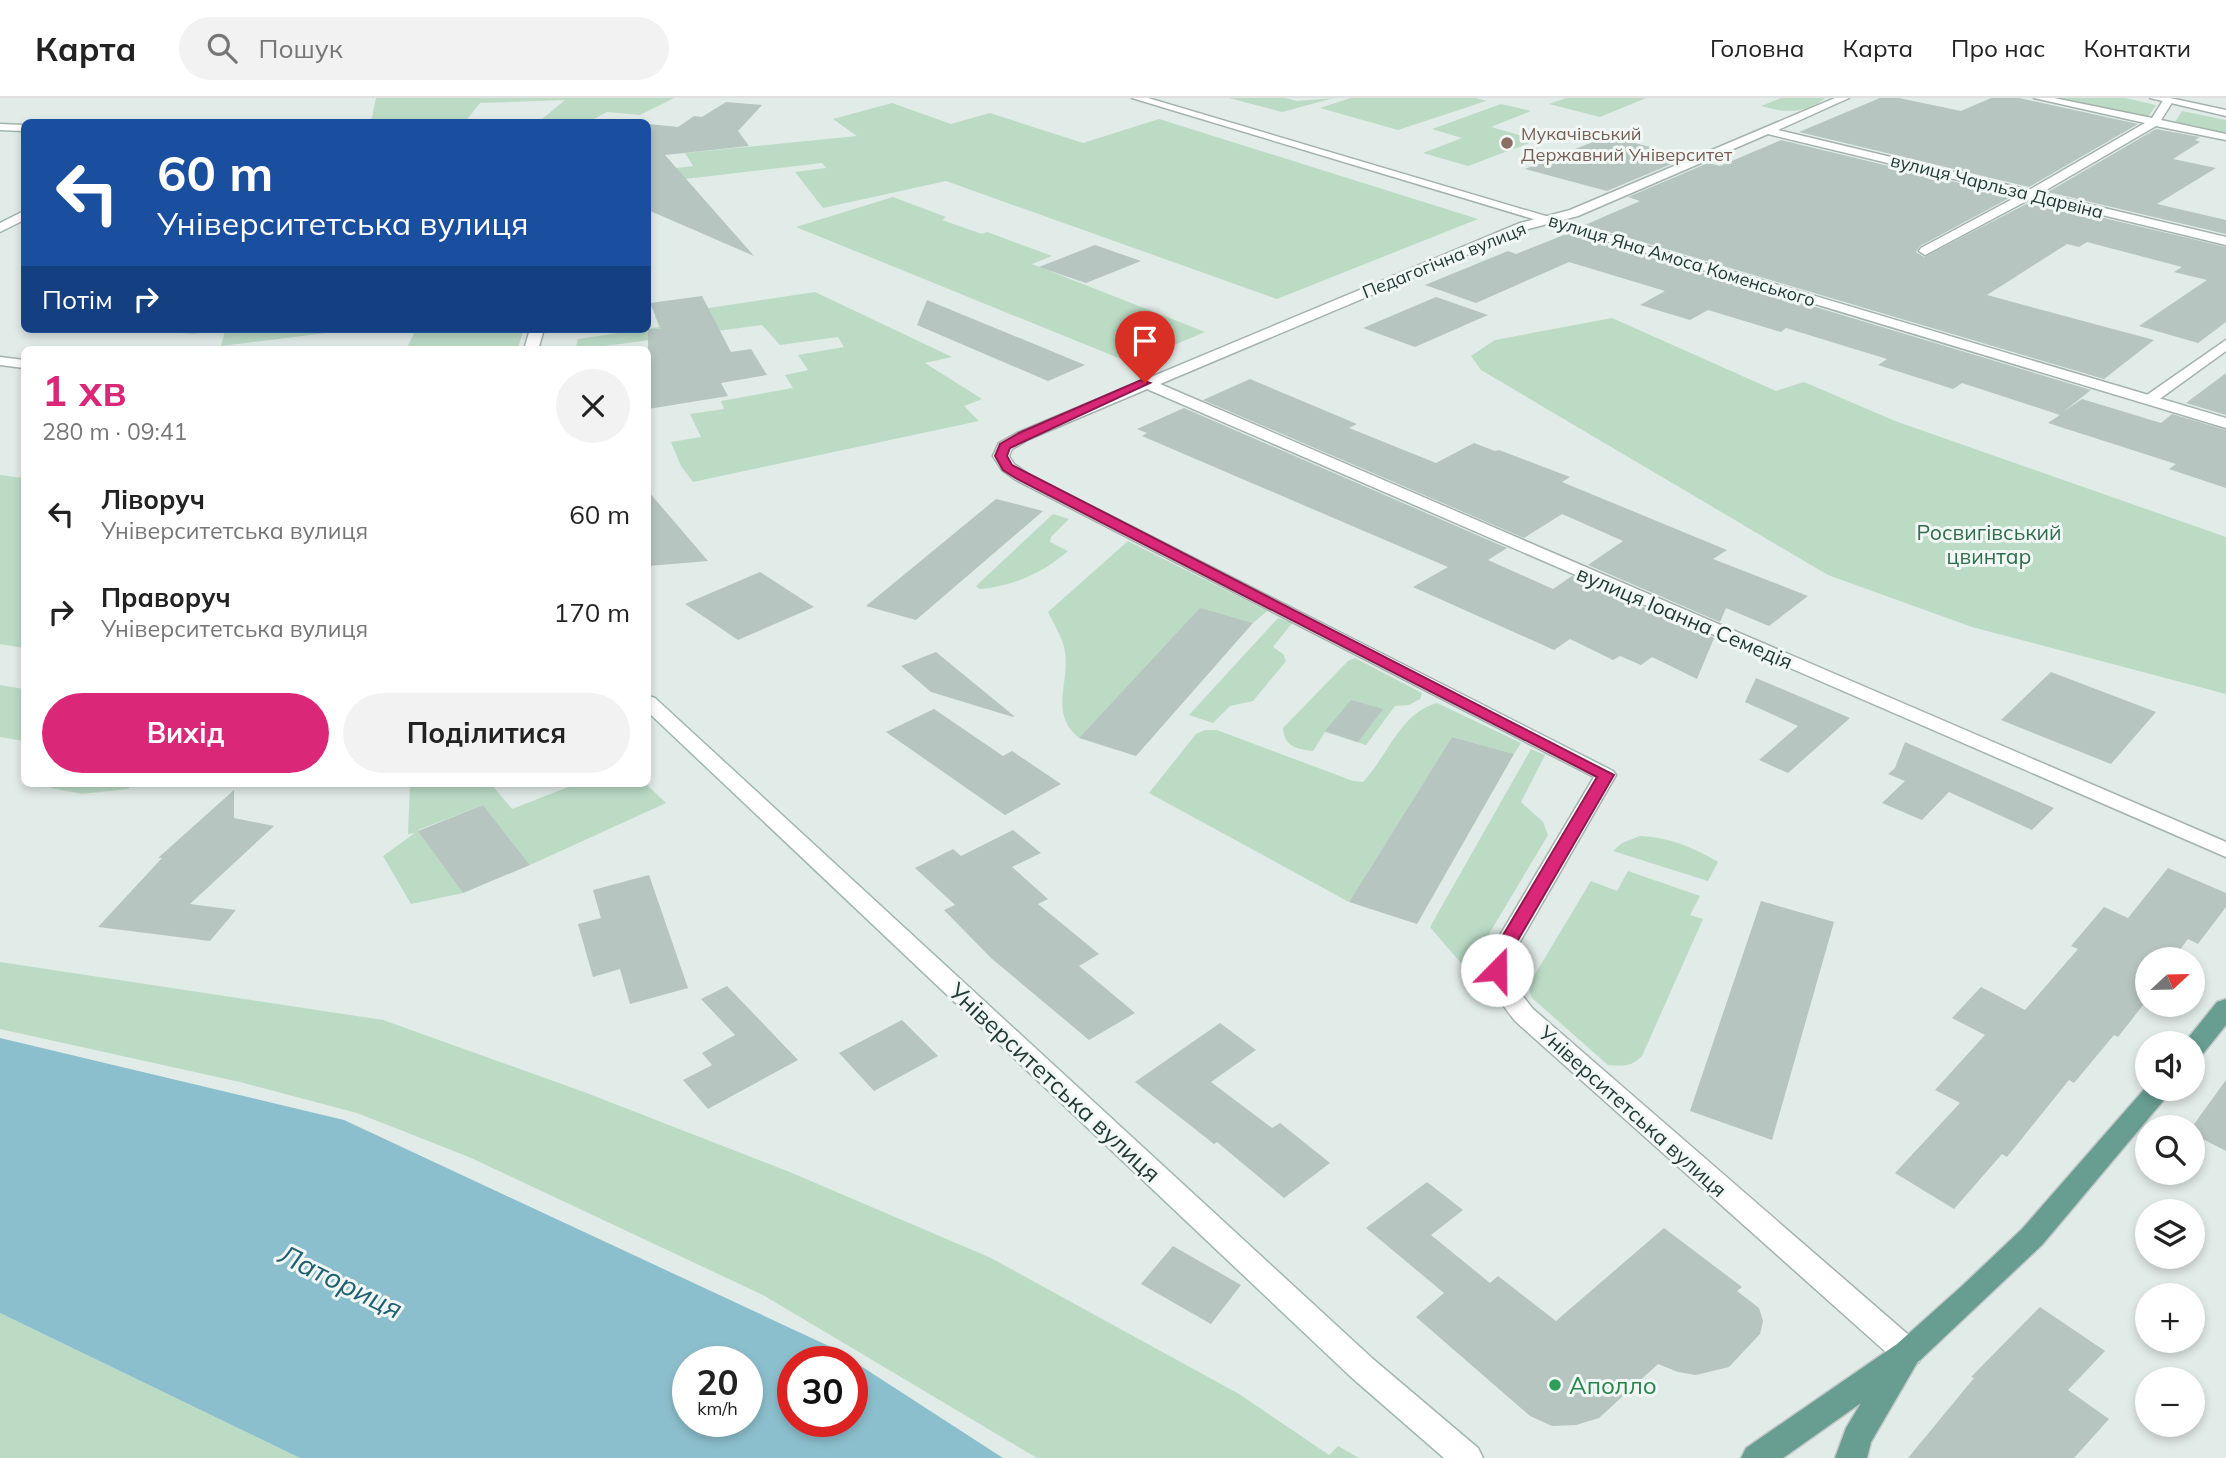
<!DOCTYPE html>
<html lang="uk">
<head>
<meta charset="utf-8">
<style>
	:root { --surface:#fff; --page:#f2f2f2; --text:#222; --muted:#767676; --line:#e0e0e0; --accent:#db2777 }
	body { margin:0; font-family:Mulish,sans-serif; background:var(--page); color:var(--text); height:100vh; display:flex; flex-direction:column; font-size:26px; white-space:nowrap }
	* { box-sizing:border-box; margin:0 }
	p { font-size:23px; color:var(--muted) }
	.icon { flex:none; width:38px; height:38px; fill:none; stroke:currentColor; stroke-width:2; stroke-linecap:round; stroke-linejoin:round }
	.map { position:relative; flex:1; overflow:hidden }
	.side { position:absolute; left:21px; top:248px; width:630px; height:441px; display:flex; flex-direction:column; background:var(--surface); border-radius:10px; box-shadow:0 4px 10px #0003 }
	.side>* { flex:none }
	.hud { position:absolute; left:21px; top:21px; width:630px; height:214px; border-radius:10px; box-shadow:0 4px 10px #0003; background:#1a4fa0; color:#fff; overflow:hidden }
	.needle { width:46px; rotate:68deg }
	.fabs { position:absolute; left:2135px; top:849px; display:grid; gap:14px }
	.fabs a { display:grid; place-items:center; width:70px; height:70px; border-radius:50%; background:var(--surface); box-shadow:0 4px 10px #0003; font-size:35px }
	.speed { position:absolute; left:672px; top:1248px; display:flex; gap:14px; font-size:35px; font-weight:700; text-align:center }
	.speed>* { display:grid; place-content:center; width:91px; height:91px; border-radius:50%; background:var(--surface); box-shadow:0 4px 10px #0003; line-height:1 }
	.speed small { font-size:18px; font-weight:400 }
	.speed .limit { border:10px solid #d22; background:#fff; color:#111 }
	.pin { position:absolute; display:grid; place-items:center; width:60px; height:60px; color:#fff; margin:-72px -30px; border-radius:50% 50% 50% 0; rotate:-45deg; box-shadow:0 0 7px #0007 }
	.pin .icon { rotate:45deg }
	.me { position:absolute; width:77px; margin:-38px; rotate:22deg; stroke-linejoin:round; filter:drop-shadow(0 0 5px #0008) }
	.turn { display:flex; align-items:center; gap:24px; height:147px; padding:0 21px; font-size:32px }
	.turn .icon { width:91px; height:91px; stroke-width:2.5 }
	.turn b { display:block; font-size:49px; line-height:60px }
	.then { display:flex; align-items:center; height:66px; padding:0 21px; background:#0003; gap:14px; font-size:26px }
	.round { display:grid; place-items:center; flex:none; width:74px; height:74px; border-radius:37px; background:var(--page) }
	.summary { display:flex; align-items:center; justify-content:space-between; height:119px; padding:0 21px }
	h1 { font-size:42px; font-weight:700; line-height:52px; color:var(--accent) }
	.cta { display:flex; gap:14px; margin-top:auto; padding:14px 21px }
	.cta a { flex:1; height:80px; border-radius:42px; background:var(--accent); color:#fff; font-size:28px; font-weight:700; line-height:80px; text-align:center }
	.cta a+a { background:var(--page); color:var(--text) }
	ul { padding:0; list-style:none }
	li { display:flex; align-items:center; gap:21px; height:98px; padding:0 21px }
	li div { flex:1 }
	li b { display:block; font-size:26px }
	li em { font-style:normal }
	header { display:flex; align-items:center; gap:42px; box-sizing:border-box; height:98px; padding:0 35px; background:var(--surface); border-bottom:2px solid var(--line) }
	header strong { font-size:33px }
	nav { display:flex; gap:38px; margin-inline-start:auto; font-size:24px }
	.search { width:490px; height:63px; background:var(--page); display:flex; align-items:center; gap:18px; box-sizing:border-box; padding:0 24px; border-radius:38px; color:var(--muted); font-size:26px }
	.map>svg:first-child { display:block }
</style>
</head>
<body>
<header>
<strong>Карта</strong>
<div class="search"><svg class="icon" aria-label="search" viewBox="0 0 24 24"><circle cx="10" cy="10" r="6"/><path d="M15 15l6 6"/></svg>Пошук</div>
<nav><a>Головна</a><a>Карта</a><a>Про нас</a><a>Контакти</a></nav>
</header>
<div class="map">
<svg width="2226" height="1360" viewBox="0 0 2226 1360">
	<rect width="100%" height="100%" fill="#e1ebe7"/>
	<path fill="#bbdbc5" d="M376,0H674L640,17L607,14L588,24H559L561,22L542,21L565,2L480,5L465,24H442L444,22L371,24Z
		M1229,0H1285L1297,3L1334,0L1282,14Z
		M1351,0H1476L1486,3L1398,32L1320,10Z
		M1566,0H1646L1600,19L1549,6Z
		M1781,0H1825C1806,16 1784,15 1761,8Z
		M2059,0H2125L2156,7L2148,19Z
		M892,5L951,26L990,15L1083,45L1159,21L1478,121L1277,201L946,83L823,110L795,74L826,70L822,65L659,84L652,73L693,68L685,55L857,38L833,21Z
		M1501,6L1531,13L1491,29L1537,42L1468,68L1423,55L1462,40L1432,31Z
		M2182,13L2226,22V35L2175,24Z
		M893,99L946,119L942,122L982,136L987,134L1052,158L1032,166L1205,234L1131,265L796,129Z
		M815,194L952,259L925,265L982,301L964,308L979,323L693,384L681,368L671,344L701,339L690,316L724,311L721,303L793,290L785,277L808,272L798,257L844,249L838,239L780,247L762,227L575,252L578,241L659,229L655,218Z
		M1612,220L1776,293L1804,284L1895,323L2226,439V596L1972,529L1828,477L1481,272L1471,258L1495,242Z
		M148,231H358L221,248L225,232L193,236L146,232Z
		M416,231H524L517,252H406Z
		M0,377L24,380V550L0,546Z
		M1053,416L1069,421L1051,439L1050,444L1068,453C1043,475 1013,488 980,491L976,488Z
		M1128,443L1267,513L1253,525L1200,511L1079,640C1046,612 1074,582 1063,545C1059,534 1053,524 1048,514Z
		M1278,520L1292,525L1273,549L1283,556L1286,563L1253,603L1230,608L1213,625L1189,617Z
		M1355,560L1422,595L1420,601L1409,607L1395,608L1366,647L1325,634L1313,653C1296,651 1284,648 1283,630L1348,563Z
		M0,587L24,591V643L0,639Z
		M1437,605L1521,645L1514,656L1452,639L1349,804L1149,695L1196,636L1205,632H1217L1353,683L1363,684C1388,658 1400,615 1437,605Z
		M1531,651L1545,657L1521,704L1543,724L1548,737L1486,841L1475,867L1478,885L1430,829Z
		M52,686H131L128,691L82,696L51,690Z
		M410,686H491L512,711L576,686H646L666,705L530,767L483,707L418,732L463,795L411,806L383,758L415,735L408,736Z
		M1640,738C1669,739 1692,749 1718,764L1708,783L1613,753L1622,745Z
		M1628,773L1700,798L1690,817L1703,821L1642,958C1631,969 1624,968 1608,967L1532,900L1528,888L1591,783L1617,793Z
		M0,864L383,922L584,994L792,1075L991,1160L1239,1296L1329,1357L1338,1348L1359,1360H1037L763,1197L469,1059L357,1015L240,984L0,931Z
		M0,1215L300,1360H0Z"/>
	<path fill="#8cbfcd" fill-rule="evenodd" d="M0,940L344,1022L833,1250L1003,1360H300L0,1215ZM688,1264H747V1323H688ZM793,1264H852V1323H793Z"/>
	<path fill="#b6c5c0" d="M1880,0H1899L1961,13L1991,0H2019L2138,26L2029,89L1799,34Z
		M726,4L762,7L738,33L749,48L665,57L754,158L648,112V26L678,29L694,18L702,19Z
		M2156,31L2200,39L2195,42L2200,44L2173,61L2216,70L2157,106L2226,122V136L2048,94Z
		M1608,38L1688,59L1607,93L1525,71Z
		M1781,42L2013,98L1920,148L1916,154L1924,159L2032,103L2226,149V224L2198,245L2139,228L2207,182L2174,174L2182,169L2087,144L2079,149L2067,146L1987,197L2154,242L2104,281L1585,127L1640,103L1628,99L1708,65L1720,68Z
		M1569,135L2091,292L2063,314L2082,301L2161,325L2172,316L2226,332V390L2169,371L2176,366L2048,325L2060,317L1962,285L1953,291L1878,267L1887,261L1786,230L1781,234L1708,212L1690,222L1640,207L1665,193L1569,164L1476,205L1425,187L1508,153L1516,156Z
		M1095,147L1141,163L1086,185L1039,169Z
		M702,198L731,254L751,251L767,277L721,285L728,298L648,311V231H661L650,205Z
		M1436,199L1488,217L1415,249L1363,230Z
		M927,202L1085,267L1048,283L917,227Z
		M2226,275V317L2186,305Z
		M1250,281L1357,326L1349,330L1436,365L1474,345L1495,353L1499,352L1570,379L1562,384L1727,452L1713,461L1808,498L1769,528L1726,510L1720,524L1588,467L1623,443L1562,416L1524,440L1203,302Z
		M1184,310L1507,450L1488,462L1553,491L1572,478L1714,540L1697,581L1652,559L1641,567L1620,558L1613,562L1570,541L1554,552L1413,489L1448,469L1142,338L1147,335L1137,331Z
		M648,393L708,463L648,468Z
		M996,401L1043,413L916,522L866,508Z
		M760,474L814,509L738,542L685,506Z
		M1200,510L1253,525L1136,658L1079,640Z
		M936,554L1014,618L1013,619L931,594L901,568Z
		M2051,574L2156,614L2111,666L2001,622Z
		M1756,580L1850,620L1788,675L1759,662L1798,628L1745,604Z
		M1351,602L1383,611L1358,644L1325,633Z
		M934,611L1003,658L1012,653L1061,686L1005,717L886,634Z
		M1452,639L1514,656L1417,826L1349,804Z
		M1905,644L1971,673L2054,710L2032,732L1949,694L1922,722L1882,705L1905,683L1888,676L1895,670Z
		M234,692V720L274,728L190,806L236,812L210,843L98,829L162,760H158Z
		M483,707L530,767L463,795L418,733Z
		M1013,732L1041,755L1012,769L1048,801L1038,806L1099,856L1079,868L1135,915L1089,942L991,860L944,812L955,807L915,770L953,751L961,758Z
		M2168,770L2226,795V809L2198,846L2188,841L2173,861H2147V902L2118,939L2114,937L2074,985L2069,982L2007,1059L2002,1056L1954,1111L1895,1075L1960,1005L1935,992L1985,937L1952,920L1981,889L2025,912L2078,851L2071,848L2104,809L2128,820Z
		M649,777L688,890L630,906L620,871L593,879L578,826L601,820L593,792Z
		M1761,803L1834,824L1772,1042L1690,1013Z
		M727,888L798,962L708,1011L683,982L712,967L702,955L735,937L701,901Z
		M902,922L938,958L874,993L839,955Z
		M1220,925L1256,952L1211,984L1272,1030L1280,1025L1330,1065L1284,1100L1217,1044L1214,1046L1135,984Z
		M2226,982V1053L2193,1036L2192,1029Z
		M1427,1084L1463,1112L1431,1137L1490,1185L1498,1178L1556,1223L1664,1130L1742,1189L1737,1193L1759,1210L1763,1223L1760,1236L1729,1269L1696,1277L1678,1274L1658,1266L1599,1320L1576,1327L1552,1328L1530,1318L1416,1219L1444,1195L1366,1130Z
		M1173,1148L1241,1187L1211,1226L1141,1186Z
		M2040,1209L2105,1253L2068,1292L2109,1321L2074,1360H1908L1974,1280L1971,1279Z"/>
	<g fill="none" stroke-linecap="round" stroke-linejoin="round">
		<g stroke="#a4b2ae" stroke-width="3">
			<path id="minor" d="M1835,0H1849L1778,32L2029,92L2145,25L2034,0H2054L2152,20L2164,1H2172L2173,3L2161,22L2226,36V42L2156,28L2041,95L2226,139V147L2032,100L1925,157L1919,153L1921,150L2020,97L1768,36L1578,118L1528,131L1160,286L2226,744V759L1147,291L1029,341L1012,351L1009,358L1014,366L1028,376L1613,673L1616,677L1514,854C1509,879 1517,892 1533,911L1919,1246L1923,1255L1919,1264L1908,1268L1897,1264L1515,923C1498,901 1484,883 1490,854L1594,679L1016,382L1002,372L993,358L999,345L1017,335L1520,125L1570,112Z
				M2226,242V253L2154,305H2144L2141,302L2144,299Z
				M0,259L24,262V270L0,267Z"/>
		</g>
		<g stroke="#a4b2ae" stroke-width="3">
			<path id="tertiary" d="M1132,0H1148L2226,320V330Z
				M2150,0H2170L2226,12V18Z"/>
		</g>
		<g stroke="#a0b6af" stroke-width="3">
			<path id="secondary" d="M0,26L24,27V33L0,32Z
				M24,113V122L0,134V125Z
				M530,231H544L538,252H524Z
				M648,598L655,600L1373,1261L1478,1350L1483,1360H1444L1351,1279L648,614Z"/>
		</g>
		<g stroke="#c1c8c6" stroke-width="3">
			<path id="primary" d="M2226,901V927L2202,957L2193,960V945H2184L2217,904Z
				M2147,988L2174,990L2042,1147L1917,1265L1871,1344L1867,1360H1835L1846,1330L1861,1305L1783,1360H1741L1746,1350L1897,1246L1963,1187L2022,1131Z"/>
		</g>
		<use href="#minor" fill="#fff" fill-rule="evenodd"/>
		<use href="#tertiary" fill="#fff" fill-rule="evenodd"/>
		<use href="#secondary" fill="#fff" fill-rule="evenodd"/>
		<use href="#primary" fill="#689d92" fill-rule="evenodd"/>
	</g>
	<path fill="#db2777" stroke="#8e194d" stroke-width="2" d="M1141,282L1150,285L1010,350L1007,358L1012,367L1614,677L1511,854L1503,876H1491L1488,872L1493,854L1597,679L1017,381L1003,372L995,358L1000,346L1019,335Z"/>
	<circle fill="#8d6e63" stroke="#f1f7f4" stroke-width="2.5" cx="1507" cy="45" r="7"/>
	<circle fill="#2e9e5b" stroke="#f1f7f4" stroke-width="2.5" cx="1555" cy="1287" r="7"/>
	<g text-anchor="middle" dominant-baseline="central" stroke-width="6" stroke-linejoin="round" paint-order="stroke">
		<g font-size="18" fill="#785e54" stroke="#f1f7f4" text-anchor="start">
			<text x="1521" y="35">Мукачівський<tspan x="1521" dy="21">Державний Університет</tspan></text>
		</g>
		<g font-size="18" fill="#223a35" stroke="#f1f7f4">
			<text transform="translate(1997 88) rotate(14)">вулиця Чарльза Дарвіна</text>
			<text transform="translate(1444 162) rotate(-22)">Педагогічна вулиця</text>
			<text transform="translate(1682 162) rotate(17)">вулиця Яна Амоса Коменського</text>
		</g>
		<g font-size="21" fill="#2f6e4b" stroke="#f1f7f4">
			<text x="1989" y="434">Росвигівський<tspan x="1989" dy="24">цвинтар</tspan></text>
		</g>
		<g font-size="21" fill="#223a35" stroke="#f1f7f4">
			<text transform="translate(1685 519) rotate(23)">вулиця Іоанна Семедія</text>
			<text transform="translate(1633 1013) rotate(42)">Університетська вулиця</text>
		</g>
		<g font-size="24" fill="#223a35" stroke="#f1f7f4">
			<text transform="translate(1055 984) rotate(43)">Університетська вулиця</text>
		</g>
		<g font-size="24" fill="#27864d" stroke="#f1f7f4" text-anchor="start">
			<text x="1569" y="1287">Аполло</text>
		</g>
		<g font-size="28" font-style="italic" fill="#206072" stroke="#f1f7f4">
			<text transform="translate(341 1183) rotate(26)">Латориця</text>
		</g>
	</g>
</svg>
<div class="fabs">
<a><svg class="needle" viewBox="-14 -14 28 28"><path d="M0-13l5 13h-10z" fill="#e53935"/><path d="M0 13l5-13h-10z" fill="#767676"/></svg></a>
<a><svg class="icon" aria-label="sound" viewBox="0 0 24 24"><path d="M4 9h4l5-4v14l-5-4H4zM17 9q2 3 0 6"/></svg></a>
<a><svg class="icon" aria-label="search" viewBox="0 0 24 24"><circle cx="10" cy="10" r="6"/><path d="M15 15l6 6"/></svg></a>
<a><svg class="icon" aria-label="layers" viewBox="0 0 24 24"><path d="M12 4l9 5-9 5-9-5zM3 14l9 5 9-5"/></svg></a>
<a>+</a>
<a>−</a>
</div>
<div class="speed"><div>20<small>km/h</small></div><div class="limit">30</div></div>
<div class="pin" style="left:1145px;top:285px;background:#d93025"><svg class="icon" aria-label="arrive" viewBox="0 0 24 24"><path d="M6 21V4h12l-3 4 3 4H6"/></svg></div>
<svg class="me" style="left:1497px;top:872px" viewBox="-20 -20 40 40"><circle r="19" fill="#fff"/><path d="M0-13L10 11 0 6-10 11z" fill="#db2777"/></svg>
<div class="hud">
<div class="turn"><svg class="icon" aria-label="left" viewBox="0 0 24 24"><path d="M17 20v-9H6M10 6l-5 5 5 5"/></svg><div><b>60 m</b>Університетська вулиця</div></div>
<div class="then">Потім<svg class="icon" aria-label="right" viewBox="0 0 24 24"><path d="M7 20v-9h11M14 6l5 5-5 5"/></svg></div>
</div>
<section class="side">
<div class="summary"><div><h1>1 хв</h1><p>280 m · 09:41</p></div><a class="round"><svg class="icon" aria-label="close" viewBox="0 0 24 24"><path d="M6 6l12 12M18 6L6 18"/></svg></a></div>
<ul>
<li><svg class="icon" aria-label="left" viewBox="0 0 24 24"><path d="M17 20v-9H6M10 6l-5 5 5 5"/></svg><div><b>Ліворуч</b><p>Університетська вулиця</p></div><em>60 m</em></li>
<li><svg class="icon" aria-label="right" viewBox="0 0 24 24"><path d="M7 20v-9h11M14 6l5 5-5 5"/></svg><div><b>Праворуч</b><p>Університетська вулиця</p></div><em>170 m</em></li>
</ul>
<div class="cta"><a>Вихід</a><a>Поділитися</a></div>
</section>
</div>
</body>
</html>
